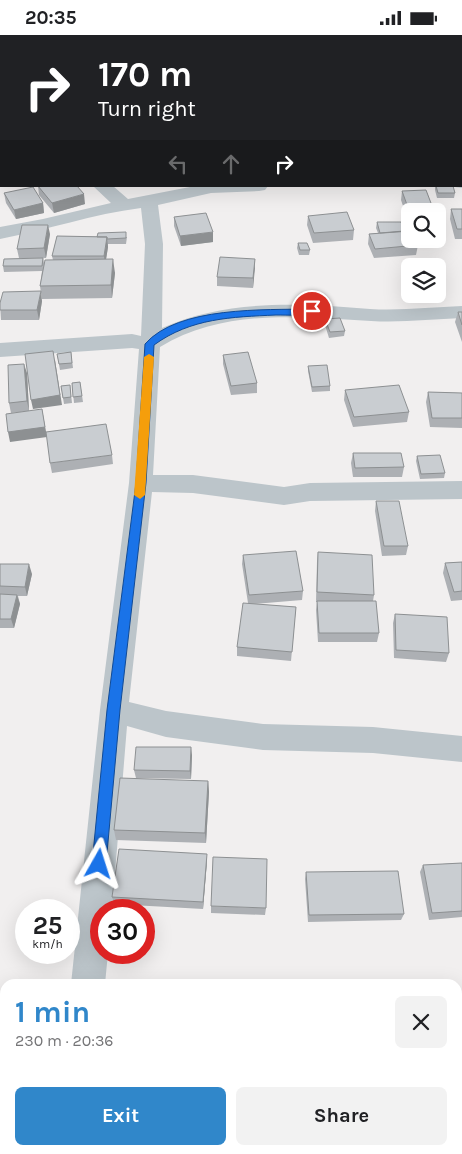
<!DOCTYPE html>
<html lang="en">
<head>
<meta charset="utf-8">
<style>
	:root { --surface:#fff; --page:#f2f2f2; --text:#202124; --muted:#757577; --accent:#3087ca }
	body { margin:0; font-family:Karla,sans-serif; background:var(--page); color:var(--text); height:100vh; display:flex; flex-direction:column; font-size:19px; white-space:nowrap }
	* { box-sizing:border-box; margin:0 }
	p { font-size:16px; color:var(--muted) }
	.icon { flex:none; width:28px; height:28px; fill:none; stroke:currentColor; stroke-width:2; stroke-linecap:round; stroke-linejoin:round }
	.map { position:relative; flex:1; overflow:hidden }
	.side { position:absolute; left:0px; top:944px; width:462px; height:176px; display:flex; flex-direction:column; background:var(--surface); border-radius:15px 15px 0 0; box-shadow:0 5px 20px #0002 }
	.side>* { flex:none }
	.hud { position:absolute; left:0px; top:0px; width:462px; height:152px; box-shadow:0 5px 20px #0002; background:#202124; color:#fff; overflow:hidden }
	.fabs { position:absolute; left:401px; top:168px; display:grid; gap:10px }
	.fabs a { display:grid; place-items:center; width:45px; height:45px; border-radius:8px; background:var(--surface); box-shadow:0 5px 20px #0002; font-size:25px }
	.speed { position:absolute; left:15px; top:864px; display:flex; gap:10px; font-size:25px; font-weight:700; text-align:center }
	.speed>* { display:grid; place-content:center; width:65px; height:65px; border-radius:50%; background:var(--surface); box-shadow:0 5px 20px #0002; line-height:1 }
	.speed small { font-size:12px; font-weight:400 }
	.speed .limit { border:8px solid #d22; background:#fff; color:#111 }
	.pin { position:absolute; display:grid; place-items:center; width:42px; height:42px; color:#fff; margin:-21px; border:2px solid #fff; border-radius:50%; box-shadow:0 1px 5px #0007 }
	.me { position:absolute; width:55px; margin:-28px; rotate:6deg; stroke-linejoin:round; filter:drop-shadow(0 0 4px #0008) }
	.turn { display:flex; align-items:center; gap:18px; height:105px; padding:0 15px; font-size:22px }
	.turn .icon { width:65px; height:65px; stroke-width:2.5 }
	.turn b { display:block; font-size:35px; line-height:42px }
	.lanes { display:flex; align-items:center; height:48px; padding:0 15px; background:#0003; justify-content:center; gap:25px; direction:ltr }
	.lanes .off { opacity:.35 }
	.round { display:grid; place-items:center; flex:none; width:52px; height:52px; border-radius:8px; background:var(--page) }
	.headline { display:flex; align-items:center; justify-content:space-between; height:85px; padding:0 15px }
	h1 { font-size:30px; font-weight:700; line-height:38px; color:var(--accent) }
	.action { display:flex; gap:10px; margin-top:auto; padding:10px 15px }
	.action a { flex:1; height:58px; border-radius:8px; background:var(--accent); color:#fff; font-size:20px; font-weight:700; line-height:58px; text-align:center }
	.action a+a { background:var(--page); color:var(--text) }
	.status { display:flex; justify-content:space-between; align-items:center; height:35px; padding:0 25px; background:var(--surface); direction:ltr }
	.status svg { height:14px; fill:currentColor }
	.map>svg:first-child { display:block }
</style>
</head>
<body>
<div class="status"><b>20:35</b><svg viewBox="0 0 49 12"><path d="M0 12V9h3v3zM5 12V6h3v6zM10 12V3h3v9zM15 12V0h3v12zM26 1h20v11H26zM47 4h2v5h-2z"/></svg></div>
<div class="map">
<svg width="462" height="1119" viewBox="0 0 462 1119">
	<rect width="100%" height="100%" fill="#f1efef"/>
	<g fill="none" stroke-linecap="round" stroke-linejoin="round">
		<path fill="#bcc5ca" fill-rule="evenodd" d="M185,0H199L200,1H186Z
			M359,0H375L376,1H360Z
			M0,34L1,35V46L0,45Z
			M461,62H462V72H461Z
			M461,143L462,153L455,152L461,151Z
			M93,151H113L128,164L195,151H268L265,155L259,156L211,158L158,170L163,209L162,293C227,264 301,268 370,274C400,276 432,272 462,271V283C432,284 401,288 371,286C299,282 225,273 160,312L153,440H193L284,452L310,448L462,446V464L310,466L284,470L193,458L152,457L129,667L166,676L263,689L373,692L462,701V727L373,718L263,715L166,702L127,691L112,875H101V918H108L105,949H71L100,675L129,448L139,314L132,313L0,322V308L132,299L141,301L145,209L141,173C93,179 47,195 0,204V192L43,184L111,168Z
			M0,1094H5V1115H23L22,1119H0Z
			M170,1115H290L292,1119H172Z"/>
	</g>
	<path fill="#adb0b4" d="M461,80H462V95L461,93Z
		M38,151L85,169L54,178L39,160Z
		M435,151H453L455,158L454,163H437L435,155Z
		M402,156L410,176V192L401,165Z
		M4,158L43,168L44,178L16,184L6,168Z
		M451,174H462V204H455L450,184Z
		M308,181L354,195L353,205L313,208L307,190Z
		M174,182L213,207L181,211L174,191Z
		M377,187L404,196L418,210L416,220L374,223L368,209L369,199L378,198L376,193Z
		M50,199L46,223H19L17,214Z
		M57,201L127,202L126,209H108V212L106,224L115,238L112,263L42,264L40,251L42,236L4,237L3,231L43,223L44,228L53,225L52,221Z
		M298,208L310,215L309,220H299L297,213Z
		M255,224L253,253L217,251V242Z
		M42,266L39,285H1L0,268Z
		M458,277H462V307L455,287Z
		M325,284L345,296L344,301L329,303L325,290Z
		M71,317L73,333L60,335L57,319Z
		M223,320L257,348V358L231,360L223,329Z
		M308,331L330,351V356L312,357L308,336Z
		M27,338L29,376L11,378L9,368Z
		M80,347L83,367L74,368L72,348Z
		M70,350L72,368L64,369L61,351Z
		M345,355L409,377L407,387L353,392L344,365Z
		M428,357L462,358V393L430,392L426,367Z
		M353,418L404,432L402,442H353L351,428Z
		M112,420L113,429L52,438L50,428Z
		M417,421L445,438L444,443L420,444L416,426Z
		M376,466L408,511L406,520L382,521L375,476Z
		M318,517L374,560L373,566L379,598L377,607H318L316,575L317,567H316L317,526Z
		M243,520L303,556L302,565L253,569L296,572L291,626L237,621V612L248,568L242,529Z
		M462,527V565L451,566L443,538L445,528Z
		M0,529L32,539L27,561H18L20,569L14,593H0Z
		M395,579L449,618L446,627L394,623L393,588Z
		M192,720L191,744L136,743L134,735Z
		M208,746L209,757L206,808L116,805L114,795Z
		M207,826L203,874L114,869L112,862Z
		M462,828V882L429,885L420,837L423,830Z
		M306,837L404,879L401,885L308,887L305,844Z
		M211,871L266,873L265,880L211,878Z"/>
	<path fill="#8d9092" d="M84,159L85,169L54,178L52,168Z
		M43,168L44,178L16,184L14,175Z
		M48,190L50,199L46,223L44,213Z
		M213,197V207L181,211L180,201Z
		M107,202L108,212L105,231L104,221Z
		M113,224L115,238L112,263L111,250Z
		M255,224V233L253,253V243Z
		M41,256L42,266L39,285L37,275Z
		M55,325L62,370L33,374L31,365Z
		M24,329L27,338L29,376L27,366Z
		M42,374L47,402L10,407L8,397Z
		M29,529L32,539L27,561L25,552Z
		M17,560L20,569L14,593L11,584Z
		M191,712L192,720L191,744L190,736Z
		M208,746L209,757L206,808L205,798Z
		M207,819V826L203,874V867Z"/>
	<path fill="#c9cdd1" stroke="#8d9092" d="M246,0H252L253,1H235Z
		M0,125H1V134H0Z
		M38,151H77L84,159L52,168Z
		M436,151H453L455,158H438Z
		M33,152L43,168L14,175L4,158Z
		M426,155L434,176H410V178L402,156Z
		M451,174H462V194H457Z
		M347,177L354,195L314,198L308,181Z
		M206,178L213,197L180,201L174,182Z
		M377,187H401L404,196L380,198Z
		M22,190H48L44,213L17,214Z
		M410,196V204H415L418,210L375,214L369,199Z
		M126,197V203L107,204V202H97L98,198Z
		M57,201L107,202L104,221H52Z
		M298,208H307L310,215H300Z
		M220,222L255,224L253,243L217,242Z
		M43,223L42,231H3L4,224Z
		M113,224L111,250L40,251L45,225Z
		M41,256L37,275H0V268L3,257Z
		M458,277H462V290Z
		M340,283L345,296L330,297L325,284Z
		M53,316L60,360L31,365L25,319Z
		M71,317L72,328L59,329L57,319Z
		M248,317L257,348L231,351L223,320Z
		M24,329L27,366L9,368L8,330Z
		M327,330L330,351L312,352L308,331Z
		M80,347L82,361L73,362L72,348Z
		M70,350L71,362L63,363L61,351Z
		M399,350L409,377L354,382L345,355Z
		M428,357L462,358V383H432Z
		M42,374L45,392L8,397L6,379Z
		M106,389L112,420L50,428L46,397Z
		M353,418H401L404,432L355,433Z
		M440,420L445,438L421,439L417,421Z
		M376,466H399L408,511H384Z
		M296,516L303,556L249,560L243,520Z
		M318,517L372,520L374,560L317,557Z
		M462,527V556L454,557L445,528Z
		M0,529H29L25,552L0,551Z
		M0,559L17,560L11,584H0Z
		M317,566H376L379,598H319Z
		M243,568L296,572L292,617L237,612Z
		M395,579L447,582L449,618L396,615Z
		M136,712H191L190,736L134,735Z
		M120,743L208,746L205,798L114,795Z
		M119,814L207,819L203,867L112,862Z
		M213,822L267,824L266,873L211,871Z
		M462,828V876L432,878L423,830Z
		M398,836L404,879L309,880L306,837Z"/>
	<path fill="#1a73e8" stroke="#114b97" d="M312,274H315V278C303,281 289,280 276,280C232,282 191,283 154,310L146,448L120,675L106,829L104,833L99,835L94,833L92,829L107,675L136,448L145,309C178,271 265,275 312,274Z"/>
	<path fill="#f59e0b" d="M149,319L154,322L145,460L140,464L134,460L144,322Z"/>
</svg>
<div class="fabs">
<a><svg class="icon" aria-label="search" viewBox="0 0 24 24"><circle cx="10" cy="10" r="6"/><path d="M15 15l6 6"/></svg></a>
<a><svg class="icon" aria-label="layers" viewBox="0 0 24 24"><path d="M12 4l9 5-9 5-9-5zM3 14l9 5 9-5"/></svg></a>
</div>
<div class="speed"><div>25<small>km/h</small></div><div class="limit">30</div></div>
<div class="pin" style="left:312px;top:276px;background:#d93025"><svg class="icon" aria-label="arrive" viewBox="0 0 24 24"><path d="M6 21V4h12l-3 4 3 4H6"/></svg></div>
<svg class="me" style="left:99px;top:829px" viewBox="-20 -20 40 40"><path d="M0-17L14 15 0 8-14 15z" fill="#1a73e8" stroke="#fff" stroke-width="4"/></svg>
<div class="hud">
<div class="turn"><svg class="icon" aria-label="right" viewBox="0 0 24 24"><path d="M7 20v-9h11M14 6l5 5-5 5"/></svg><div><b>170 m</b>Turn right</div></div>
<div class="lanes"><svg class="icon off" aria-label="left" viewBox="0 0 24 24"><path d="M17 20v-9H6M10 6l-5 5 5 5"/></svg><svg class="icon off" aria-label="ahead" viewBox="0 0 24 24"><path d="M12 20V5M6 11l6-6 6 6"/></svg><svg class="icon" aria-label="right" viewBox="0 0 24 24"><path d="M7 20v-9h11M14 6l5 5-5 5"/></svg></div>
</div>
<section class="side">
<div class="headline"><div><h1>1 min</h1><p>230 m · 20:36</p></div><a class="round"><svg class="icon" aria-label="close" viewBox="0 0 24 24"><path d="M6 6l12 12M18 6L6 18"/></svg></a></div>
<div class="action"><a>Exit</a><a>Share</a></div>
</section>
</div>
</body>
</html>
